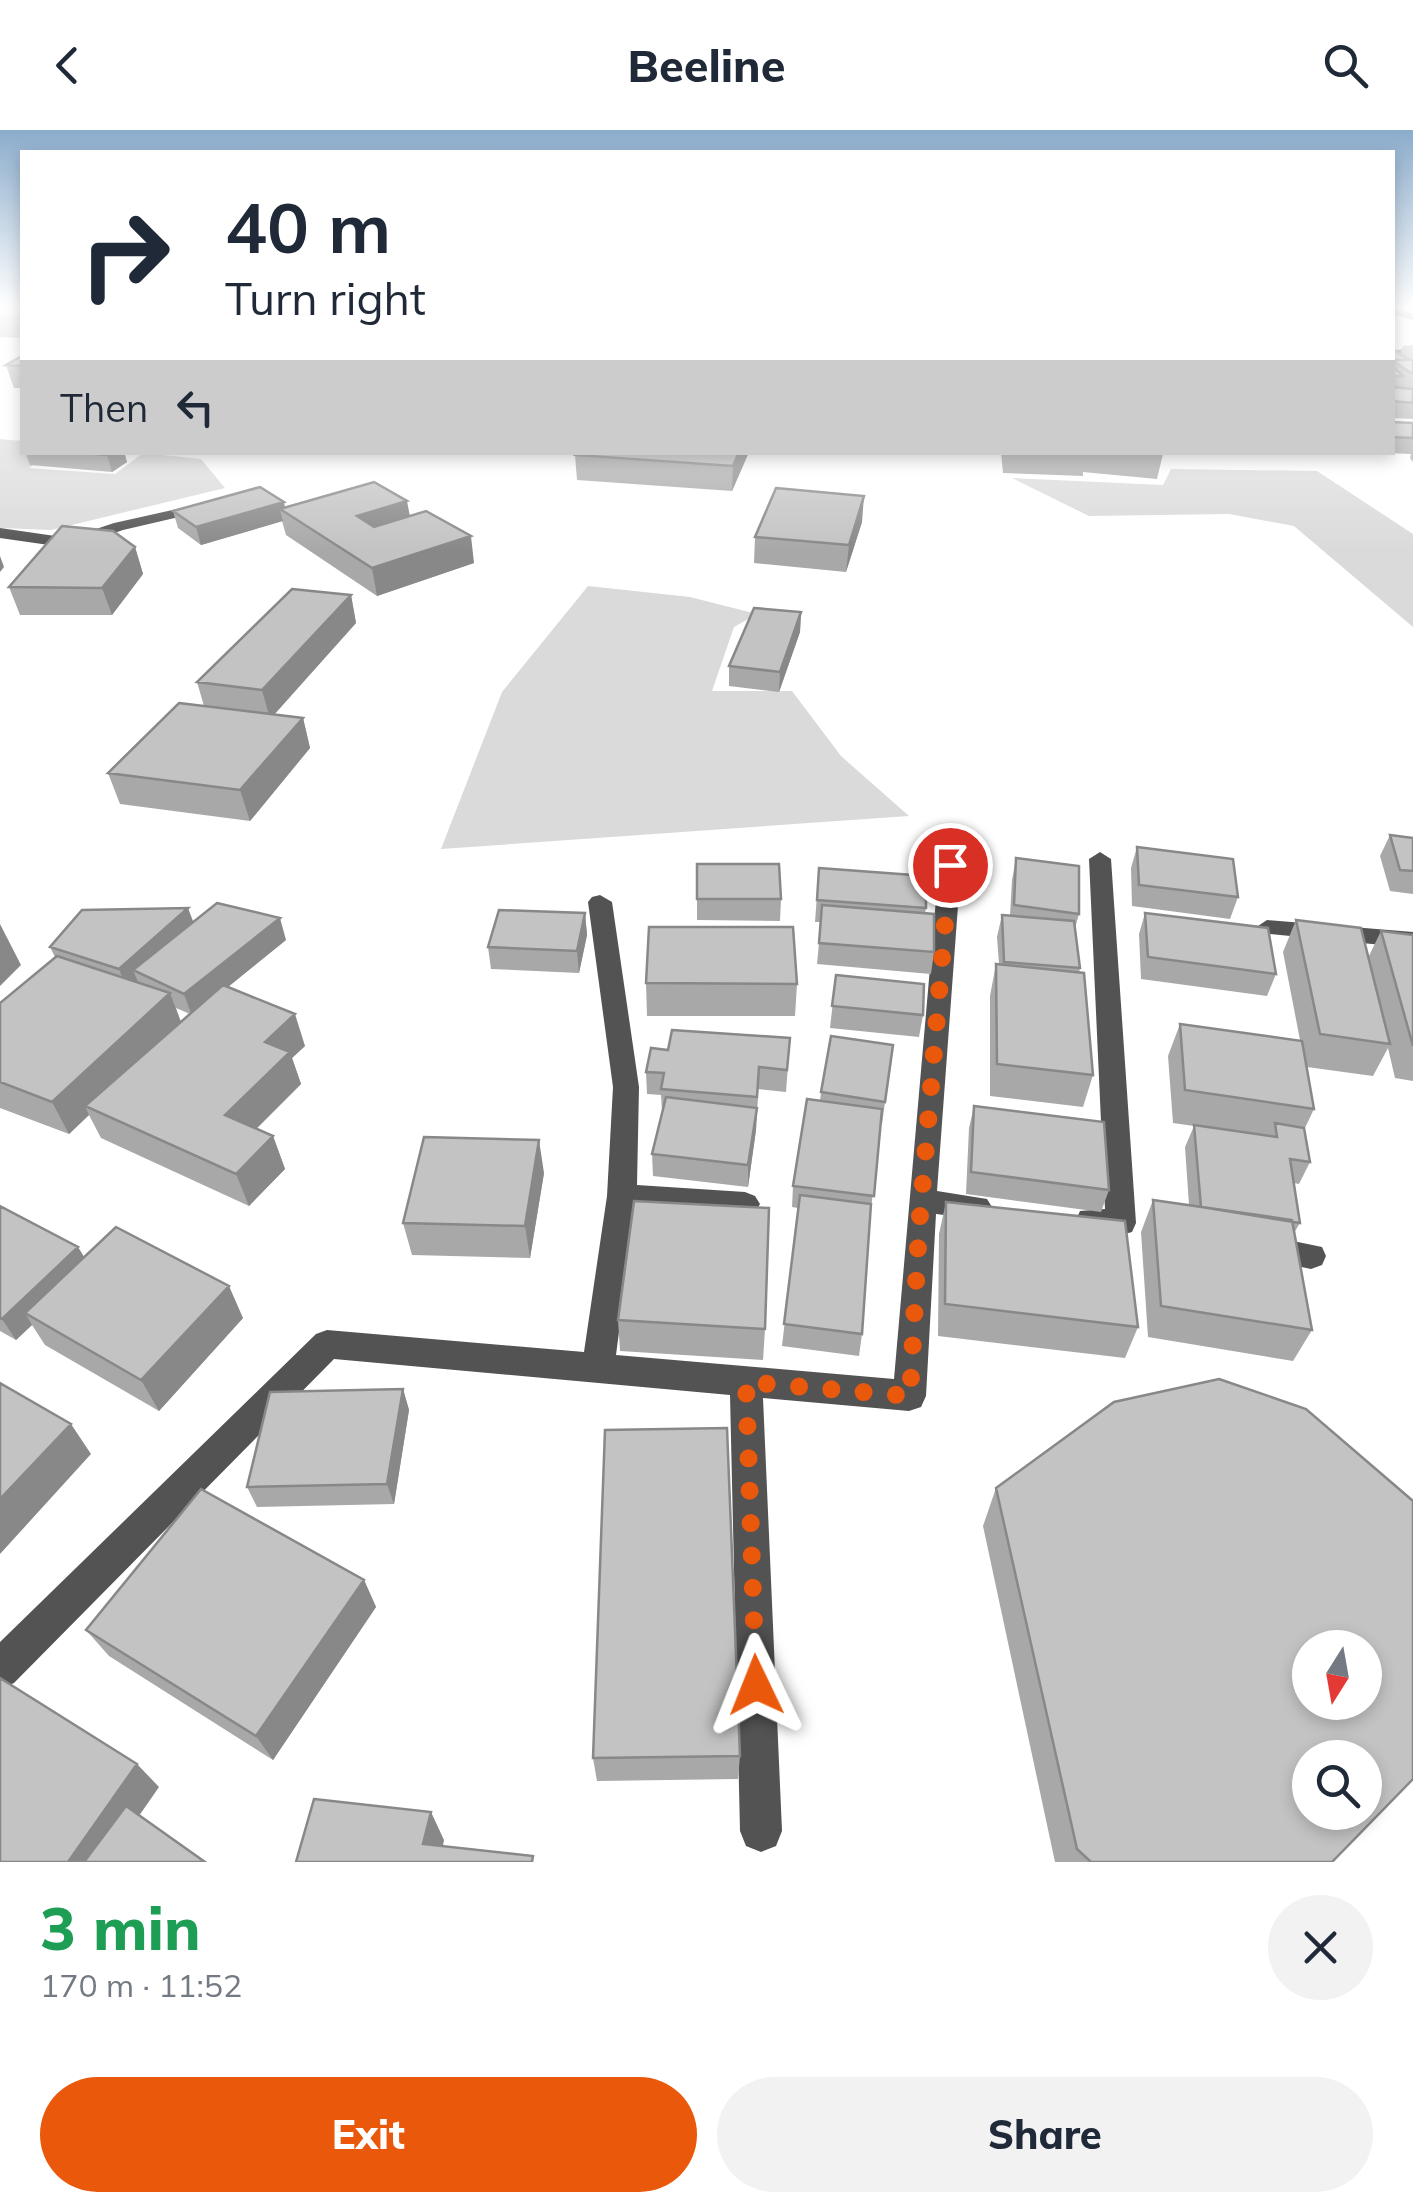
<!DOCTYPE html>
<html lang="en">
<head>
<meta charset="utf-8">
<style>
	:root { --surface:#fff; --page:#f2f2f3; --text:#1f2937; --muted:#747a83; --accent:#ea580c }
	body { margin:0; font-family:Mulish,sans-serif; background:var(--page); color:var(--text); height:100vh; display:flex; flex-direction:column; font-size:38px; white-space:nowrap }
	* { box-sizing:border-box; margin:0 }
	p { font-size:32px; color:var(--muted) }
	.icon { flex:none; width:55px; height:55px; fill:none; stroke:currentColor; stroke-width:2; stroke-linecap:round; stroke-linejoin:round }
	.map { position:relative; height:1732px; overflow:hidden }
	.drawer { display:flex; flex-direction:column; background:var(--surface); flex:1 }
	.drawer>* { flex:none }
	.guide { position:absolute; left:20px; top:20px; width:1375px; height:305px; border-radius:0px; box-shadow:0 5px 15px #0003; background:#fff; color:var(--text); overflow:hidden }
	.needle { width:65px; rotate:191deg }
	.buttons { position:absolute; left:1292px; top:1500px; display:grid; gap:20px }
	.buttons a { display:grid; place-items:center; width:90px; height:90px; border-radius:50%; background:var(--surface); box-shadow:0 5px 15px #0003; font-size:50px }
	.pin { position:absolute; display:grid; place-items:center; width:85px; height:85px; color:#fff; margin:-42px; border:5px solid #fff; border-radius:50%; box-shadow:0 2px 10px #0007 }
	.me { position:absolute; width:110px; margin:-55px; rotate:358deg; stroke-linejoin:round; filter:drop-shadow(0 0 8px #0008) }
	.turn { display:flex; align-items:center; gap:35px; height:210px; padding:0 40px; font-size:45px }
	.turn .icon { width:130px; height:130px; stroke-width:2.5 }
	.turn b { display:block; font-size:70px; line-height:85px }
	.then { display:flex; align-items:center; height:95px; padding:0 40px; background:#0003; gap:20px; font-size:38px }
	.round { display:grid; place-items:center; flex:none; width:105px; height:105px; border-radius:52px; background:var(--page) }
	.overview { display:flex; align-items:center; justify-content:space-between; height:170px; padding:0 40px }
	h1 { font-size:60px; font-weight:800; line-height:75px; color:#1e9e55 }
	.cta { display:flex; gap:20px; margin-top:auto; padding:20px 40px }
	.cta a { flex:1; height:115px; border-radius:60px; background:var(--accent); color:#fff; font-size:40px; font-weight:800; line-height:115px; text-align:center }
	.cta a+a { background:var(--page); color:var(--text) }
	header { display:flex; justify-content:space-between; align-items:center; height:130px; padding:0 40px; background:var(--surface); font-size:45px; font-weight:800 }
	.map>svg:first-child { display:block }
</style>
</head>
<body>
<header><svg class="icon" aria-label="back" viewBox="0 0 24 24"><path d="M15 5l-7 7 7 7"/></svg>Beeline<svg class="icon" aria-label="search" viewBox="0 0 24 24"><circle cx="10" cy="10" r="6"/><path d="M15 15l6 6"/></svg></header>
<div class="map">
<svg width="1413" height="1732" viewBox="0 0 1413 1732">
	<rect width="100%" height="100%" fill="#fff"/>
	<path fill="#dadada" d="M0,309L22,311V322L50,323L29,338L115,344L143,323L201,329L225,358L51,400L0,398Z
		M1171,339L1317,341L1413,404V497L1294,396L1229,384L1089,386L1012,348L1163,355Z
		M588,456L690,467L757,484L734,497L712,561H792L841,626L909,686L441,719L502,562Z"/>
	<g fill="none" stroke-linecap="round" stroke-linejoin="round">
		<path fill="#535353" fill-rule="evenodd" d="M1392,178L1413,183V190L1392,184Z
			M1413,219V225L1392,226V220Z
			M204,373L209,374V380L123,400L70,418L0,408V398L69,408L114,393Z
			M1100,722L1111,729L1136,1093L1132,1102L1121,1105L1080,1099L1076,1090L1080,1081L1105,1079L1089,729Z
			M950,728L961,735L937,1061L987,1069L992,1077L987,1085L977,1089L936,1084L926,1266L921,1277L909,1281L763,1268L782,1701L776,1716L761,1722L746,1716L740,1701L730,1265L334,1229L14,1553L0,1559V1512L316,1204L327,1200L584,1222L607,1066L613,957L588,772L592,767L600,765L612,772L639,957L637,1055L745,1062L755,1066L760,1074L755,1082L745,1086L635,1078L616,1225L894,1249L939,735Z
			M1267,790L1413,802V818L1259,803L1255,798Z
			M1264,1105L1322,1117L1326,1126L1322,1135L1311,1139L1253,1127L1249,1118L1253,1109Z"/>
	</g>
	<path fill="#a8a8a8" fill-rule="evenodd" d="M0,178H22V208L0,207Z
		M1413,215V289L1392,288V222L1400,224L1403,216Z
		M22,226V258H14L6,235Z
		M1392,292L1413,293V332L1410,328L1411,324L1362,322H1392Z
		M25,322H124L127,332L112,342L30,335Z
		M577,322H749L732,361L577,350L575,325Z
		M1001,322H1163V324L1157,349L1083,342V346L1003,343Z
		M285,377L410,386L474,433L377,466L286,405L282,391L201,415L178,398L173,381Z
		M862,392L846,442L754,433L755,407Z
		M135,417L143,444L112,485H20L9,457Z
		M351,465L356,493L274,585L303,588L310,618L250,691L120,674L108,643L204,576L197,552Z
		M801,482L800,502L779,562L729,556V536Z
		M1390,705L1413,708V764L1390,761L1380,726Z
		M1137,717L1238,767L1230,789L1132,776L1131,738Z
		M1016,728L1079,784L1075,798L1080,838L1079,843L1093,945L1083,977L990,966V866L996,834H999L997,807L1002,785L1010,786L1012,750Z
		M697,734L781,769L780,791L697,790Z
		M819,738L926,778L925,784L934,822L931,844L817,834L821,792H815Z
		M585,783L587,805L579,843L491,839L488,817Z
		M1145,783L1276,844L1267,866L1141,849L1139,804Z
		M1296,790L1368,828L1381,801L1413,805V951L1395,948L1388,918L1373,946L1307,937L1314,979L1304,1000L1310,1032L1299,1054L1294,1053L1300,1093L1294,1103L1312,1200L1293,1231L1148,1207L1141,1102L1153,1070L1189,1075L1185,1017L1194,996L1173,993L1168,926L1180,894L1300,910L1283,822Z
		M193,792L286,810L228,857L305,916L292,928L301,954L256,999L273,1006L285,1039L249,1076L101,1008L89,985L69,1004L0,978V873L55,827L50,817ZM176,878L190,884L181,892Z
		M836,845L923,885L919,907L830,898Z
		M646,853L797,854L795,886H647Z
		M790,908L786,962L758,959L756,1000L748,1057L653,1046L652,1024L662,981L661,965L647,964L646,942L668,920Z
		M893,915L882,994H881L870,1088L862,1204L859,1226L782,1216L798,1078L792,1077L793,1056L820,971L821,962Z
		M974,976L1109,1060L1101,1082L966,1064L969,998Z
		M544,1043L530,1128L412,1125L403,1093Z
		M946,1072L1138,1197L1125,1228L938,1206L939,1104Z
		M0,1076L84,1127L243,1188L159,1281L45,1215L32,1195L16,1210L0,1201Z
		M618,1190L765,1199L763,1230L620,1221Z
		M403,1259L409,1280L394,1374L257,1377L247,1357Z
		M996,1358L1332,1732H1055L983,1396Z
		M364,1450L376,1477L273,1630L109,1526L86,1500Z
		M740,1626L738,1649L597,1651L593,1628Z"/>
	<path fill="#888" d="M111,322H124L127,332L112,342L107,325Z
		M739,322H749L732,361L733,336Z
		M864,366L862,392L846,442L849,415Z
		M407,371L412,397L362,412L357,386Z
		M284,372L286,383L280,379L283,391L201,415L196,397Z
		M471,406L474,433L377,466L372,438Z
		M135,417L143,444L112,485L102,458Z
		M0,426L4,437L0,442Z
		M351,465L356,493L270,589L262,560Z
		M801,482L800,502L779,562L780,542Z
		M303,588L310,618L250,691L240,660Z
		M188,778L196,799L133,840L138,852L128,861L119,839Z
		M585,783L587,805L579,843L577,821Z
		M280,788L286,810L192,886L184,864Z
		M0,794L21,835L0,856Z
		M170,863L182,895L85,976L89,985L69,1004L52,972Z
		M295,884L305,916L292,928L301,954L237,1018L225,985L265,912Z
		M759,937L756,1000L748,1057V1035L756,985Z
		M273,1006L285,1039L249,1076L236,1044Z
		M539,1010L544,1043L530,1128L525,1096Z
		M78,1117L91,1138L25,1183L32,1195L16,1210L2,1189Z
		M229,1156L243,1188L159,1281L141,1250Z
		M403,1259L409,1280L394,1374L387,1354Z
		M71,1294L91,1324L0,1424V1369Z
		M364,1450L376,1477L273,1630L256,1606Z
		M137,1634L159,1657L107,1732H68Z
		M431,1682L444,1710L440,1732L423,1714Z"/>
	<path fill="#c3c3c3" stroke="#888" stroke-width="2.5" fill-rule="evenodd" d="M0,178H22V188L0,186Z
		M1395,221L1410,230H1392V222Z
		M22,226V236L6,235Z
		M1392,230H1413V243H1411Z
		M1392,236L1403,246H1392Z
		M1392,257L1413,259V273L1392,271Z
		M1392,292L1413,293V308L1392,307Z
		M73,322H111L107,325Z
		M577,322H739L733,336L575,325Z
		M374,352L407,371L357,386L374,397L426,381L471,406L372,438L280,379Z
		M260,357L284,372L196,397L173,381Z
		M776,358L864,366L849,415L755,407Z
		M62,396L113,401L135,417L102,458L9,457Z
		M292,459L351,465L262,560L197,552Z
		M754,478L801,482L780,542L729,536Z
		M179,573L303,588L240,660L108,643Z
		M1390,705L1413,708V741L1400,740Z
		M1137,717L1233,729L1238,767L1139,755Z
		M1016,728L1079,736V784L1014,775Z
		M697,734H779L781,769H697Z
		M819,738L926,746V778L817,770Z
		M217,773L280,788L184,864L133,840Z
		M822,775L934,784V822L819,813Z
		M188,778L119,839L50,817L82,780Z
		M499,780L585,783L577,821L488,817Z
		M1145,783L1268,798L1276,844L1148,827Z
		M1002,785L1074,791L1080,838L1004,832Z
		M1296,790L1361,798L1390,914L1320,904Z
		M649,797H793L797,854L646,853Z
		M1381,801L1413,805V916Z
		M57,826L170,863L52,972L0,952V873Z
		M996,834L1084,843L1093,945L997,934Z
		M836,845L924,854L923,885L832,876Z
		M223,855L295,884L265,912L290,922L225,985L273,1006L236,1044L85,976Z
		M1180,894L1302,911L1314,979L1185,960Z
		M672,900L790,908L787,940L759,937L757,967L661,959L664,943L646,942L651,918L668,920Z
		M831,906L893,915L885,972L821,962Z
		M666,967L757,978L748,1035L652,1024Z
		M807,969L882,979L874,1066L793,1056Z
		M974,976L1104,992L1109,1060L971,1042Z
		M1275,993L1304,998L1310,1032L1290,1029L1300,1093L1201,1077L1194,995L1277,1007Z
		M424,1007L539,1010L525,1096L403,1093Z
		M800,1065L871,1074L862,1204L784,1194Z
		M1153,1070L1292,1090L1312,1200L1161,1176Z
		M634,1071L769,1078L765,1199L618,1190Z
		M946,1072L1125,1091L1138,1197L945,1174Z
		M0,1076L78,1117L2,1189L0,1188Z
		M116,1097L229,1156L141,1250L25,1183Z
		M1219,1249L1306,1279L1413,1371V1649L1332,1732H1091L1077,1719L996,1358L1114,1272ZM1310,1518H1365V1572H1310ZM1310,1628H1365V1682H1310Z
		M0,1253L71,1294L0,1369Z
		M403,1259L387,1354L247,1357L270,1262Z
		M727,1298L740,1626L593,1628L605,1300Z
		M201,1359L364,1450L256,1606L86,1500Z
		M0,1548L137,1634L68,1732H0Z
		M314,1669L431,1682L423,1714L533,1726L532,1732H296Z
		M126,1676L205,1732H84Z"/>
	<linearGradient id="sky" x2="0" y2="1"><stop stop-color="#8baccc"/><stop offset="0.42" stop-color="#fff"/><stop offset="1" stop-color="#fff" stop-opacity="0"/></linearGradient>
	<rect width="1413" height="421" fill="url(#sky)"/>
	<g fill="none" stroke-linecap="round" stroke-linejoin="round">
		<path stroke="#ea580c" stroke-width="18" stroke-dasharray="0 32.4" d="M756,1555L746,1252L910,1266L919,1098L950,735"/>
	</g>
</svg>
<div class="buttons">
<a><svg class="needle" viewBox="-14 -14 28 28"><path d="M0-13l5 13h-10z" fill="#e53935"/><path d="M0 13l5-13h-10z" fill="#747a83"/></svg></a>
<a><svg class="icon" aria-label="search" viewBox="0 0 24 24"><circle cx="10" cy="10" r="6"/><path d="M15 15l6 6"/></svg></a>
</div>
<div class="pin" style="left:950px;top:735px;background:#d93025"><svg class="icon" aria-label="arrive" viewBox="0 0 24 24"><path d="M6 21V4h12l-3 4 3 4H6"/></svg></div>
<svg class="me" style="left:756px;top:1555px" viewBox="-20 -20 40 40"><path d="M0-17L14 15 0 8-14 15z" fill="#ea580c" stroke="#fff" stroke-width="4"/></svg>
<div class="guide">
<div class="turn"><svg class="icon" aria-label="right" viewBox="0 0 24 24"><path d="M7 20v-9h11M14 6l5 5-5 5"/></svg><div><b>40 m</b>Turn right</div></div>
<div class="then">Then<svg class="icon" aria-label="left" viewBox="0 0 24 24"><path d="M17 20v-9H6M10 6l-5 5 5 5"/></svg></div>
</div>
</div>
<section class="drawer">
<div class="overview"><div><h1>3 min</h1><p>170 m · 11:52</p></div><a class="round"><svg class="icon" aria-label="close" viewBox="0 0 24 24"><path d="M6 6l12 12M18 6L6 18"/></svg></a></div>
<div class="cta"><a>Exit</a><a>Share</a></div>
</section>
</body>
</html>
